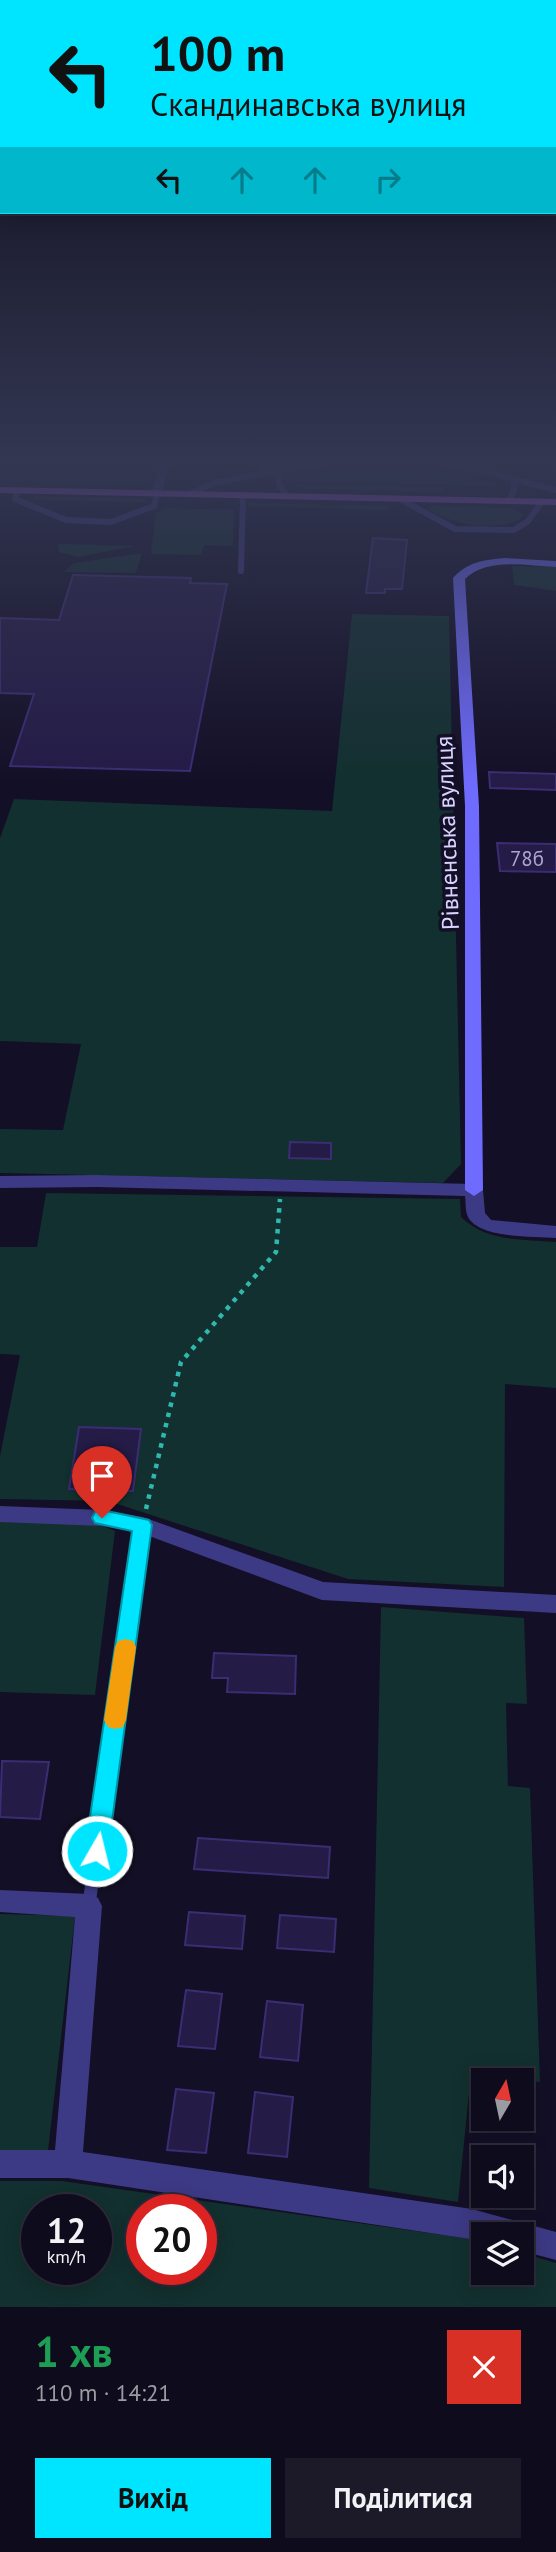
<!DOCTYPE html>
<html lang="uk">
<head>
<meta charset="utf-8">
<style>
	:root { --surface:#0e0b1c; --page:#1c1929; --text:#f1f3f6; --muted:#9b9ba3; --line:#2e2b3b; --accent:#00e5ff }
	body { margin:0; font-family:"PT Sans",sans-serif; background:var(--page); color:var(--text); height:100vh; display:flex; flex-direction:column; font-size:26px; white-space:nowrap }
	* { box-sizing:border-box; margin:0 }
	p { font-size:23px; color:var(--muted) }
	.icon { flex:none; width:38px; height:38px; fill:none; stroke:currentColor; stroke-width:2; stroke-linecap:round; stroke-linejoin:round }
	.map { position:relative; height:2307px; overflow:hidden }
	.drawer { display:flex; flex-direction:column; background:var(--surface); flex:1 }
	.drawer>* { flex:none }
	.banner { position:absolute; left:0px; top:0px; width:556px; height:214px; box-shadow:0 4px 18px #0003,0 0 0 2px var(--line); background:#00e5ff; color:#111; overflow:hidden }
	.needle { width:46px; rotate:9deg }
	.tools { position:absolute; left:471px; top:2068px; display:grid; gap:14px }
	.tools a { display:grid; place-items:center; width:63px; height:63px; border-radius:0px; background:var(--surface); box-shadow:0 4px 18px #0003,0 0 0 2px var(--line); font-size:35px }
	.speed { position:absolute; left:21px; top:2194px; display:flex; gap:14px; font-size:35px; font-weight:700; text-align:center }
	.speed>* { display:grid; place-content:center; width:91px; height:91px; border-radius:50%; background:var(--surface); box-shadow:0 4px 18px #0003,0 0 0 2px var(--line); line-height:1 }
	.speed small { font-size:18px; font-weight:400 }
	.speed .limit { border:10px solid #d22; background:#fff; color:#111 }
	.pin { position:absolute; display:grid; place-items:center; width:60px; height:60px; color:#fff; margin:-72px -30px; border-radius:50% 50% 50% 0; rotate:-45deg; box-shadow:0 0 7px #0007 }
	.pin .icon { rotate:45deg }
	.me { position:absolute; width:77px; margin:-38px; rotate:8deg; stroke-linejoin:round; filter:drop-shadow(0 0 5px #0008) }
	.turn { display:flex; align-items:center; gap:24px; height:147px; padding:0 35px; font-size:32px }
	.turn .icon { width:91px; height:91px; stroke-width:2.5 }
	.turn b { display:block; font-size:49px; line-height:60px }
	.lanes { display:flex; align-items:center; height:66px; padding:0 35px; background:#0003; justify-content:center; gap:35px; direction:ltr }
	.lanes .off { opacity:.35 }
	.round { display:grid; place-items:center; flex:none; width:74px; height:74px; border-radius:0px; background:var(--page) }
	.overview { display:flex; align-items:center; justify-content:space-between; height:119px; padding:0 35px }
	h1 { font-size:42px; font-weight:800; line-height:52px; color:#1e9e55 }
	.primary-button { display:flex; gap:14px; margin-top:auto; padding:14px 35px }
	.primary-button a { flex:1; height:80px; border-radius:0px; background:var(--accent); color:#111; font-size:28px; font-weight:800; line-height:80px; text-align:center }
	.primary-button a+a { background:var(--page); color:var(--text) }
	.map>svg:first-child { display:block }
</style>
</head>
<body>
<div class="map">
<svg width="556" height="2307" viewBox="0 0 556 2307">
	<rect width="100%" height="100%" fill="#130f26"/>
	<path fill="#12302f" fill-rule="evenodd" d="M415,466L503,486L290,481L361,468L415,469Z
		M0,478L150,481L144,484L0,481Z
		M290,484L444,487V492L305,489Z
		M37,496L144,499L147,502L31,500Z
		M248,503L388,506V510L247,506Z
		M433,506L511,508L523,514L521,519C494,532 451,525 427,508Z
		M164,508L234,510L233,546L204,545L201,555L151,554L156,514Z
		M58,544L136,546L78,557L59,552Z
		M142,553L136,573L64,572L74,563Z
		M512,566L556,567V591L514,585Z
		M352,614L449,616L461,1164L443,1183L0,1173V1129L63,1130L81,1044L0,1041V838L14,799L332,811Z
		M46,1193L460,1199L461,1217C487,1242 521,1239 556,1242V1388L505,1384L504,1587L348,1579L108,1501L0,1499V1456L20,1355L0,1354V1247H37Z
		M0,1521L100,1525L115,1531L95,1695L0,1692Z
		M381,1607L524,1618L527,1704L506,1703L508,1786L530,1788L540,2082L471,2074L458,2202L369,2188Z
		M0,1914L75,1916L48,2151L0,2150Z
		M0,2181H62L471,2239L483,2242V2273H522V2253L556,2263V2307H0ZM37,2210H96V2270H37ZM142,2210H201V2270H142Z"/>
	<path fill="#241b47" stroke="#3b2d73" stroke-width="2" d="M373,538L407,540L402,589H385V593H366Z
		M73,575L191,578L190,583L227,584L190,771L10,766L34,694L0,693V618L59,620Z
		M489,772L556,774V790L490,788Z
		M497,843L556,844V872L500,871Z
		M290,1142L331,1143V1159L289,1158Z
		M79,1427L141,1429L133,1491L69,1489Z
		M214,1653L296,1656L295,1694L227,1692L228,1678H212Z
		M2,1761L49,1762L40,1819L0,1817Z
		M198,1838L330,1847L328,1878L194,1869Z
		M189,1912L245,1916L242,1949L185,1945Z
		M280,1915L336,1919L334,1952L277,1948Z
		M186,1990L222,1994L215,2049L178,2046Z
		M267,2001L303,2005L298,2061L260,2057Z
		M176,2089L214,2093L206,2153L167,2150Z
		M255,2092L293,2097L287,2157L248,2153Z"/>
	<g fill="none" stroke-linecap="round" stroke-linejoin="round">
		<path stroke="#2fb8b0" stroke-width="4.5" stroke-dasharray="4.5 6" stroke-linecap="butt" d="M146,1509L181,1362L276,1252L280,1199"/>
		<path stroke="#3d3a85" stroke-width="6" d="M444,461L556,490
			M279,470V484L287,496
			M261,474L263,461
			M18,490L15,499L66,520L111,522L154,506L157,493
			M189,494L214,483L326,461
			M400,499L455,529L514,530L528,521L542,502
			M508,501L514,491V481
			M241,571L243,495"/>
		<path stroke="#3d3a85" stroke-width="10" d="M125,1653L143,1525"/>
		<path stroke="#3d3a85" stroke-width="13" d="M89,1904L125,1651"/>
		<path fill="#3d3a85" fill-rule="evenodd" d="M160,461H170L162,493L157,496L152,493Z
			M97,1175L474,1184L483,1190L485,1213L491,1220L556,1226V1238C533,1236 480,1239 468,1217C465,1211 466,1202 465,1196L97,1187L0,1188V1176Z
			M0,1506L102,1510L143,1517L323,1582L556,1595V1613L322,1600L141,1533L102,1526L0,1522Z
			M0,1890L89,1894L98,1898L102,1906L83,2152L472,2209L556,2232V2260L522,2251V2235H483V2241L68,2178H0V2150H55L75,1917L0,1912Z"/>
		<path fill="#6f6bff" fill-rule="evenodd" d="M504,558L556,561V567C527,566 488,557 465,579L479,806L483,1190L474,1196L465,1190V806L453,578C467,562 484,560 504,558Z"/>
		<path fill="#c25bff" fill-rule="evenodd" d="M0,487L556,499V505L0,493Z"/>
	</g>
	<linearGradient id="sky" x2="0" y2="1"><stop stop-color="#0a0815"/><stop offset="0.59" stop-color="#333752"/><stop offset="1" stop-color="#333752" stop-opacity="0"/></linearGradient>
	<rect width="556" height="784" fill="url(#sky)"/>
	<path fill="#00e5ff" stroke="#0095a6" stroke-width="2" d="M102,1510L149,1520L152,1525L108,1851L105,1858L97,1861L89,1858L85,1851L132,1531L95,1523L92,1518L95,1512Z"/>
	<path fill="#f59e0b" d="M125,1639L133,1641L136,1647L126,1720L123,1727L115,1729L108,1727L104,1720L115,1647L118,1641Z"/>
	<g text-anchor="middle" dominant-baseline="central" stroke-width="7" stroke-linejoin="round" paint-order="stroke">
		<g font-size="21" fill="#aca6d1">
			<text x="527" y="858">78б</text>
		</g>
		<g font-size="24" fill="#d9d4ff" stroke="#130f26">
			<text transform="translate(447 833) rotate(-92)">Рівненська вулиця</text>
		</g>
	</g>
</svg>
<div class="tools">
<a><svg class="needle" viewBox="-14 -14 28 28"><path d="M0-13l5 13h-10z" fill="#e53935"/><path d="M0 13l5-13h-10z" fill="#9b9ba3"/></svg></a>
<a><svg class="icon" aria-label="sound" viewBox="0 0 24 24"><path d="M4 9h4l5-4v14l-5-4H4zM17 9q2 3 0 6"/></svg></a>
<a><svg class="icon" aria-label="layers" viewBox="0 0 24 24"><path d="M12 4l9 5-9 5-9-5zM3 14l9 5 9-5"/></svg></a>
</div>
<div class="speed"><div>12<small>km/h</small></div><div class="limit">20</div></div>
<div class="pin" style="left:102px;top:1518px;background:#d93025"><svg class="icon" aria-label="arrive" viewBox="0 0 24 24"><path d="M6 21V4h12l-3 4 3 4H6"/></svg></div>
<svg class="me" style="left:97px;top:1851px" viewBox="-20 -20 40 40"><circle r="17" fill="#00e5ff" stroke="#fff" stroke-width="3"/><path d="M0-11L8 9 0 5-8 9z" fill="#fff"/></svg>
<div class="banner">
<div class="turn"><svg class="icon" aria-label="left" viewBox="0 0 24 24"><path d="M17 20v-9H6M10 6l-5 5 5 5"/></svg><div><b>100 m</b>Скандинавська вулиця</div></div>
<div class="lanes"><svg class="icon" aria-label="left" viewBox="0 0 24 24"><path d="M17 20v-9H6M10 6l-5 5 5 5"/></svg><svg class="icon off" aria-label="ahead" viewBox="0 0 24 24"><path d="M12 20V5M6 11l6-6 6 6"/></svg><svg class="icon off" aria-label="ahead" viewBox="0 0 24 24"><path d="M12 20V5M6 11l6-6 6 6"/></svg><svg class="icon off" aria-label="right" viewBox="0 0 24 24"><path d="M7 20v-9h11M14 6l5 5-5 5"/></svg></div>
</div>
</div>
<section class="drawer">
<div class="overview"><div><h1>1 хв</h1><p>110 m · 14:21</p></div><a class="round" style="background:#d93025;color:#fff"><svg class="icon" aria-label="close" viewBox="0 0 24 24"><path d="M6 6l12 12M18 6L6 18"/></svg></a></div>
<div class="primary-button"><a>Вихід</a><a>Поділитися</a></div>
</section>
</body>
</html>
